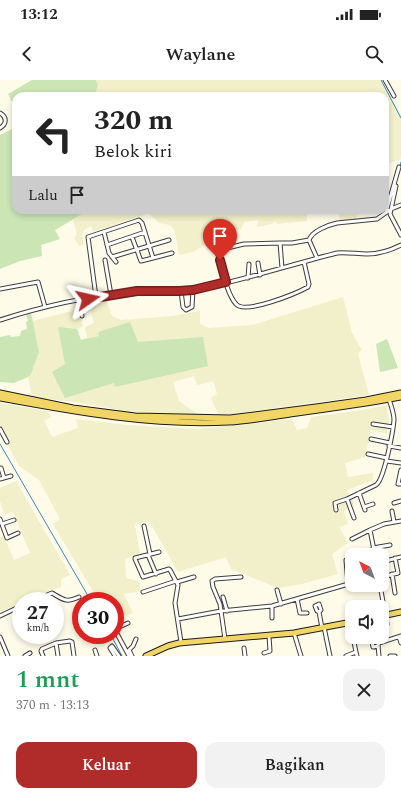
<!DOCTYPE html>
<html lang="id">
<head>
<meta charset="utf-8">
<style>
	:root { --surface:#fff; --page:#f2f2f2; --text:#222; --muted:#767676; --accent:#b02c2b }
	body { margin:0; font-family:Spectral,serif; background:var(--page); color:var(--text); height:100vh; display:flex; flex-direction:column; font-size:15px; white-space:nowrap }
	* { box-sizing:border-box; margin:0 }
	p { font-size:13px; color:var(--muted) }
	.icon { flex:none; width:22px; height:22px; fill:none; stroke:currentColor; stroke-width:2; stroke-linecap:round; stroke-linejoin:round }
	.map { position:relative; height:576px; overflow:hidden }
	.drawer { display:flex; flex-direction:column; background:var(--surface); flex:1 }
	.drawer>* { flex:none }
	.top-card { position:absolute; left:12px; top:12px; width:377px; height:122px; border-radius:12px; box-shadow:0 2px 6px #0003; background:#fff; color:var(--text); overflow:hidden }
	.needle { width:26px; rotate:318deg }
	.buttons { position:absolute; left:345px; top:468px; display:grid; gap:8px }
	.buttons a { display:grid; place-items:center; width:44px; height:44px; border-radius:8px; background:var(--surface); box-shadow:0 2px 6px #0003; font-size:20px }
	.speed { position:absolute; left:12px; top:512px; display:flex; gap:8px; font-size:20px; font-weight:700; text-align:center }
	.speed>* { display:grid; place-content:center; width:52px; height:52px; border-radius:50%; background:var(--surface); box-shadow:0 2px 6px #0003; line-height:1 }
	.speed small { font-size:10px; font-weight:400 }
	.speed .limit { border:6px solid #d22; background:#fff; color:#111 }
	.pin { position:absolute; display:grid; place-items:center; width:34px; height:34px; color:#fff; margin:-41px -17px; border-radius:50% 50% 50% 0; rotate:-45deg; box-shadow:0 0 4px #0007 }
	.pin .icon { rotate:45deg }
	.me { position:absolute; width:44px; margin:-22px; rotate:79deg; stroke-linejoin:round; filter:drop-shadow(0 0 3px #0008) }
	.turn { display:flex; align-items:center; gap:14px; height:84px; padding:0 16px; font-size:18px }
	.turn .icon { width:52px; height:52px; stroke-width:2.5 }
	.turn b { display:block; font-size:28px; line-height:34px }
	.then { display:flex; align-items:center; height:38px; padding:0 16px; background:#0003; gap:8px; font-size:15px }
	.round { display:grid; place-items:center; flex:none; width:42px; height:42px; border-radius:12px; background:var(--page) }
	.overview { display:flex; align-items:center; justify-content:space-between; height:68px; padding:0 16px }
	h1 { font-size:24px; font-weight:600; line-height:30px; color:#1e9e55 }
	.button { display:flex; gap:8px; margin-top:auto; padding:8px 16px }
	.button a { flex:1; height:46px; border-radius:12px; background:var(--accent); color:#fff; font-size:16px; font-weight:600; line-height:46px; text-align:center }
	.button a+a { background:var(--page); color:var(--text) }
	.status { display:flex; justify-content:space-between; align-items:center; height:28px; padding:0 20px; background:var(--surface); direction:ltr }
	.status svg { height:11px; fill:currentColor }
	header { display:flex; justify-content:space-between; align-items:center; height:52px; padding:0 16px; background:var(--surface); font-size:18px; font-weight:600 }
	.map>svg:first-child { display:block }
</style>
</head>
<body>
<div class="status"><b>13:12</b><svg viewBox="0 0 49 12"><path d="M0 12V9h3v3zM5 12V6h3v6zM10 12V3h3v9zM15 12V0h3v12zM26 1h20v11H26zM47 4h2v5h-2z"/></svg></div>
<header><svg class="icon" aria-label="back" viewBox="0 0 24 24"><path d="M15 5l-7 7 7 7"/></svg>Waylane<svg class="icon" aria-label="search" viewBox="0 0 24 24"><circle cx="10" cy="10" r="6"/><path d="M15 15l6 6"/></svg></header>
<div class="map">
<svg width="401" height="576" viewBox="0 0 401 576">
	<rect width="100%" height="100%" fill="#fefbe8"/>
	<path fill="#f1f0ca" d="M96,0H381L401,35V79L385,85V16H94L98,7Z
		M89,130H321L307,134V141L277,144L276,142L272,144L257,147L258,140L244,142L241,149L226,152L193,172L179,175L175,151L170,145L159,143L149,133L93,152L91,146L84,150L82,154L84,165L79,166L74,158L77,154L73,140Z
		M338,130H356L357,140L340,141Z
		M343,217L352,253L362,270L358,274L369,315L219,336L211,318L217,314L213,301L197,305L194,296L173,302L179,321L199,335L141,334L75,322L32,317L28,297L31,294L39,272L32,241L72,231L80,235L83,246L77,250L81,260L87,258L85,247L94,243L91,232L94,223L106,220L112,236L121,240L173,236L200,231V244L209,248L252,245Z
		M0,323L48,331L51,337L44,341L52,357L78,348L76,339L127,345L198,349L292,339L297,350L307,348L311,337L362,330L387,325L389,341L387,354L371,350L365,377L345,383L348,397L373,393V400L347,410L354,424L344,431L348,444L339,447L348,463L332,474L338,494L302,504L278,508L231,489L226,477L178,492L149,441L135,444L140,475L125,479L126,498L139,501L141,511L124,514L133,533L125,536L126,545L115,548V521H99L53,444L60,439L39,400L19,386L0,350Z
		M16,401L70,495L61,499V507L26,521H21V523L0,532V457L4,456L14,480L30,473L13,432L4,434L0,421V408Z"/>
	<path fill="#cbe5b5" d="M32,0H96L98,6L94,16H16V30L8,14Z
		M16,47V130H89L55,150L60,159L41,165L42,176L20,181L0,189V55Z
		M31,233L39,272L31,294L28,297L14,303L0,302V257L10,255L11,257L20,256L21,251L27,249L26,242L28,241L26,234Z
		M130,242L138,262L203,257L208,286L115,307L114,303L65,318L52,292L65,284L58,247L77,249L81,260L99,256L98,252Z
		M387,259L398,288L380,292L376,264Z"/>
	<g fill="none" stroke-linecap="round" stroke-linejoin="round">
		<path stroke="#3b87c4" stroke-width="1" d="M381,0L401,38
			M400,86L401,82
			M389,128L392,118
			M388,131L389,136L398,152
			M0,364L91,521
			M111,555L122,576"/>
		<g stroke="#3d3d3d" stroke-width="5">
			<path id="minor" d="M385,0L394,16
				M0,33C7,37 7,44 0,48
				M396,106L390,134L401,155
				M386,132L399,87
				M104,152L109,173L116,182
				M309,160C312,151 328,145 337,143L377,139L391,129L401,125
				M280,163H292L309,160L317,178
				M107,165L145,152
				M223,169L244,164L280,163L282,188
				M217,172C222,186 226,213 236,224C245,235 297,213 308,207L309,204L304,182
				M112,177L169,160
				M153,178L172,173
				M105,180L111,215
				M258,183L260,195
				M248,198L249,184
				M0,209L38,202L45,227
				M181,211L183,227L186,230L192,227L193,210
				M96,217L88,157L139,140L142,143L153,178L141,181L132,157
				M79,221L82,236
				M0,240C43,226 91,216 136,211C155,210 175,213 194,210C242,201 289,185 337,173C347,172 357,174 367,174C378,174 391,170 401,165
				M373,344L393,347
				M0,349L7,362
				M371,359L390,363
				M389,366L401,368
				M368,374L387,378
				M387,381L401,383
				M1,388L4,398
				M401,390L398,404H401
				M0,399L11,396
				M359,413L365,430
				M347,419L376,405C384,400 393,352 394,340C394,333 391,326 389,319
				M394,423L401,421
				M364,427L373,424
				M336,430L335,423L347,419L354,438
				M392,431L394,442
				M0,439L7,458L18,453
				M2,444L14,440
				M144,446L150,474
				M370,450L384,444L401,441
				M352,459L370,450L375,475
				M373,468L390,465
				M159,472L135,478V479L143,497L169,489L170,490L178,505L175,523L181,562
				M148,475L156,494
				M346,480L348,504
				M382,482L401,477
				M392,494L395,513
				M382,497L398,493L395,478
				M177,502L194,497
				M380,505L387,544
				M277,510L281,524
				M143,512L176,501
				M223,517L227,531
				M297,519L300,533H307
				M33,521L52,513C64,520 66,523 79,517
				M272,526V538
				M319,532L321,530L319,524L315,526L317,531L319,532L322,548
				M0,536L21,526
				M178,539L221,531L272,526L352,503
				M350,542L352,551
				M324,547L330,576
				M115,549L128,543
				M115,550L129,576
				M294,553L301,576
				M0,557L8,576
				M353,557L356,572
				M371,557L373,567L378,566
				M399,557L401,563
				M225,559L220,524L213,507L212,501L215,499L241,497
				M56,563L58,576
				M244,568L245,576
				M95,570L97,576
				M264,573L270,571L269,556
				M25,576L30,573
				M43,576L41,571L42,569L56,563L70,561L72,562L74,576
				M115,576L110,568L112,566L119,576
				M132,576L129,570L133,566L136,559
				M346,576L356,572L357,576
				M379,576L378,565L379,563L401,556
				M390,576H395"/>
		</g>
		<g stroke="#1b1b1b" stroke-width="7">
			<path id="primary" d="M0,313L73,328L135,336L230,338L316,327L366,320L401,313
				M0,318C76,332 152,346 229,342C250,341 270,337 290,334C327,329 364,324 401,317
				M382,536L401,532
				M146,576L168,566L179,563L294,553L352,542"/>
		</g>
		<use href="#minor" stroke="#fff" stroke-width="3"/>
		<use href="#primary" stroke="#f1d665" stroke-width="5"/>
	</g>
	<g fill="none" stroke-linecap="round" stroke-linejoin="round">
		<g stroke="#721d1c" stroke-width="10">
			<path id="route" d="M88,219L137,211H179L193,210L226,202L220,180"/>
		</g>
		<use href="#route" stroke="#b02c2b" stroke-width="7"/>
	</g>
</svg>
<div class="buttons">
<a><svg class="needle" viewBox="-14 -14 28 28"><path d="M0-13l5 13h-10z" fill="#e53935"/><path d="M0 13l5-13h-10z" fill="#767676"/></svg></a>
<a><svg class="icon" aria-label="sound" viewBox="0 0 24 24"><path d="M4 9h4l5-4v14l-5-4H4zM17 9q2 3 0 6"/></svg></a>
</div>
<div class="speed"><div>27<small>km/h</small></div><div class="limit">30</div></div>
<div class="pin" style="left:220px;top:180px;background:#d93025"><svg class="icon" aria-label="arrive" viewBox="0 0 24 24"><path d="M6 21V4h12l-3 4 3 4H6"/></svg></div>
<svg class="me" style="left:88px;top:219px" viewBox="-20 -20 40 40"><path d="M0-17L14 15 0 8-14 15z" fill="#b02c2b" stroke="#fff" stroke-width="4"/></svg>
<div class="top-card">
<div class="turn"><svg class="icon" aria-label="left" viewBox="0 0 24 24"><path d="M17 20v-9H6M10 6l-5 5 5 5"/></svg><div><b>320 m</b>Belok kiri</div></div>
<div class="then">Lalu<svg class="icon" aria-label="arrive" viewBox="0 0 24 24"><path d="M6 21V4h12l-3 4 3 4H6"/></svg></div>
</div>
</div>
<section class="drawer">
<div class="overview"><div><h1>1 mnt</h1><p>370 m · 13:13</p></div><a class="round"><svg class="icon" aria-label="close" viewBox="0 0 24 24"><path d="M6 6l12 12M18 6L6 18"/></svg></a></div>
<div class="button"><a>Keluar</a><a>Bagikan</a></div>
</section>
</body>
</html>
